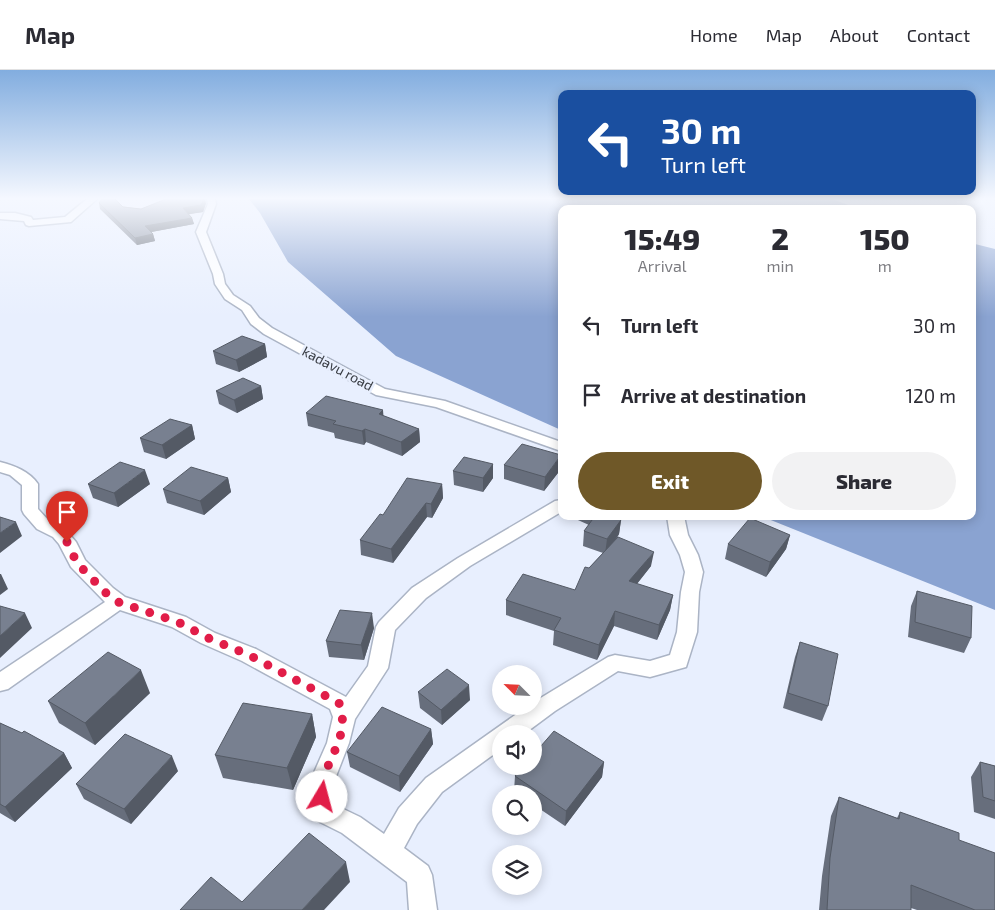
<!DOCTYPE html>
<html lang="en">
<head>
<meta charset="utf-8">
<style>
	:root { --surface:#fff; --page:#f2f2f3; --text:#2b2b33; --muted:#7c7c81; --line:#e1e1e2; --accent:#6f5828 }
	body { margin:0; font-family:"Exo 2",sans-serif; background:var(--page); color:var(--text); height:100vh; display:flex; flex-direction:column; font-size:19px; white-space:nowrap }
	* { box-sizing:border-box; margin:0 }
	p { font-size:16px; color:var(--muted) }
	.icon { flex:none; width:28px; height:28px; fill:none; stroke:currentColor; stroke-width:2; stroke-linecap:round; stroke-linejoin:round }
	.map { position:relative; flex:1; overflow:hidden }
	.side { position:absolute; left:558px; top:135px; width:418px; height:315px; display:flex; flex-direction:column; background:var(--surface); border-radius:10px; box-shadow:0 2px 12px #0003 }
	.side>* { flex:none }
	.guide { position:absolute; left:558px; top:20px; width:418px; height:105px; border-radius:10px; box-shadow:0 2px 12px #0003; background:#1a4fa0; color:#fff; overflow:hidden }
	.needle { width:32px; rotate:294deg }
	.tools { position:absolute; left:492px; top:595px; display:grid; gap:10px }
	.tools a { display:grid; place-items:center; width:50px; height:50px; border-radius:50%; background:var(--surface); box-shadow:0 2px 12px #0003; font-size:25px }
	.pin { position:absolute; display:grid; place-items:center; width:42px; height:42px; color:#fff; margin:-51px -21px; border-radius:50% 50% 50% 0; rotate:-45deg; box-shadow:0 0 5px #0007 }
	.pin .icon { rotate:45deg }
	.me { position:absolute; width:55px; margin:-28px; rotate:8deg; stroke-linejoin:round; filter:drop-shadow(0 0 4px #0008) }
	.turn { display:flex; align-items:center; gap:18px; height:105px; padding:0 20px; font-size:22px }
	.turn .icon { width:65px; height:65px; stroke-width:2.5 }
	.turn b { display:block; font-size:35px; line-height:42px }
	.eta { display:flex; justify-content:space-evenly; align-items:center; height:85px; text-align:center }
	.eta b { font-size:30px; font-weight:800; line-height:35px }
	.cta { display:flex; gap:10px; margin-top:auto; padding:10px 20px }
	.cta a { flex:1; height:58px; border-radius:30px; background:var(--accent); color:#fff; font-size:20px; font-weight:800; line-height:58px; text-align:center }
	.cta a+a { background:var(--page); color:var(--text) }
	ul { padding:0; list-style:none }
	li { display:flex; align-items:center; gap:15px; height:70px; padding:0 20px }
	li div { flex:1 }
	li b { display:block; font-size:19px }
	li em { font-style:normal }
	header { display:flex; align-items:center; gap:30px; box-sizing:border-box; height:70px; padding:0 25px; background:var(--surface); border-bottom:1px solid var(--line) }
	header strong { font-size:24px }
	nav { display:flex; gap:28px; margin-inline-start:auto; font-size:18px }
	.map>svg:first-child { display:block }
</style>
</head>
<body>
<header>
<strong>Map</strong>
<nav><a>Home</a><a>Map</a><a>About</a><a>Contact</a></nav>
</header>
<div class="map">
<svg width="995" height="840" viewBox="0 0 995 840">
	<rect width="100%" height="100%" fill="#e8effe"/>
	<path fill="#8aa3d1" d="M249,129H832L859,139H561V360L396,286L288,192L260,143Z
		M971,173L995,179V540L761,446H971Z"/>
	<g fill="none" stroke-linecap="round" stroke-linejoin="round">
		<g stroke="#abb4c5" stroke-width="3">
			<path id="street" d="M87,129H97L71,152L29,156L26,155L24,151L0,149V143H15L31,147L33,150L65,147Z
				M207,129H215L216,134L206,162L223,204L225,214L233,225L250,236L259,248L272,258L385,319L445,331L561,372V381L436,337L376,325L264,264L251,254L242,240L225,229L215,214L213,204L196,162L208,134Z
				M0,392C15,396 29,401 38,414V439L49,451L65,459L76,472L85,490L113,518L125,527L186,547L215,563L256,579L346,627L368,596L376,557L379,552L412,518L458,488L555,431L561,430V442L470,496L426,528L395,560L388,598L355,649L349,673L333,714L335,735L360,747L384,764L399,738L426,708L528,636H534V633L539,629L608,587L615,585L650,591L670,585L677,562L681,522L685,502L680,485L670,465L667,446H684L688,465L698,485L703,502L699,522L697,562L686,597L650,607L618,601L555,641L524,664H501V679L442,722L417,754L404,778L428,796L432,805L437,840H409L407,812L342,763L314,749L311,741L309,714L327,673L333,647L330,639L242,591L201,573L172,557L120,540L8,619L0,621V602L105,532L71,497L59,474L53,467L37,459L24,444L22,440V415L10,405L0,402Z"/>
		</g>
		<use href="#street" fill="#fff" fill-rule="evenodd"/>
	</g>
	<path fill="#676e7c" d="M99,133L141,139L206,133L203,142L188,144L192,148L194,154L151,162L153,164L155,171L137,175L100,139Z
		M265,274L267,287L239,302L216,294L213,281Z
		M261,316L263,329L237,343L219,334L216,321Z
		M306,343L383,346L419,359L420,372L402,386L366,372L364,375L335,368L334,363L308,356Z
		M192,355L195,369L166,389L144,382L140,368Z
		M493,394V408L483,422L454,415L453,401Z
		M504,395L561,399L544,421L504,409Z
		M228,408L231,422L204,445L167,433L163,419Z
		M88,414H150L118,437L93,428Z
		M442,414L443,428L432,448L427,447L393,493L361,485L360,470L383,445Z
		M569,446H611L621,450L619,464L617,468L651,496L637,514L673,525L670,540L657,570L614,556L597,590L553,575L554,561L506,545V530L575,520L589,498L603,483L583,476L584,461L589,455Z
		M790,465L786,479L766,507L725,489L728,474Z
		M917,521L971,568L964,583L908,567L911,536Z
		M374,558L364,590L329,587L326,571Z
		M800,572L828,636L822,651L783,638L795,587Z
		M418,622L470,630L442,655L420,638Z
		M150,623L95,675L59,653L48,631Z
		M312,644L316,667L293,720L223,708L215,685Z
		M0,653L64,683L72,698L15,752L0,743Z
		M431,659L433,674L400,722L350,697L347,682Z
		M604,692L602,707L565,756L534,735V724H518L514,721L515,706Z
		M980,692L995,696V749L974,742L971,707Z
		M178,701L131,754L84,729L76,714Z
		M839,727L897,748L900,742L959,770L995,840H917L911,838V840H819L822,806L831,746Z"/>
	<path fill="#545a65" d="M204,129H205L206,133L203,142L184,145L183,138Z
		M192,148L194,154L146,163L145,156Z
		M153,164L155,171L137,175L135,168Z
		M265,274L267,287L239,302L236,290Z
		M261,316L263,329L237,343L234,330Z
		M383,340L384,353L379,344Z
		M192,355L195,369L166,389L162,375Z
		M365,359L366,372L364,375L362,361Z
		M419,359L420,372L402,386L401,372Z
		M561,385V399L544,421L545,407Z
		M493,394V408L483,422V408Z
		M145,400L150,414L118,437L114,423Z
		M228,408L231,422L204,445L200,431Z
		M442,414L443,428L432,448L431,434Z
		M426,433L427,447L393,493L391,479Z
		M621,450L619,464L605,484L607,469Z
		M16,452L22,466L0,483V463Z
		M790,465L786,479L766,507L770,492Z
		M654,482L651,496L627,526L629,511Z
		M0,504H1L8,519L0,525Z
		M673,525L670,540L657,570L659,555Z
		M615,541L614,556L597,590L599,575Z
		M25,543L32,558L0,588V566Z
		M372,543L374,558L364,590L361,575Z
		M141,600L150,623L95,675L85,653Z
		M469,615L470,630L442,655L441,640Z
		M312,644L316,667L293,720L287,698Z
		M431,659L433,674L400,722L399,706Z
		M64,683L72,698L15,752L5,737Z
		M172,686L178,701L131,754L124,739Z
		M604,692L602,707L565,756L566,741Z
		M346,792L350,812L324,840H302Z"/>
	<path fill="#788090" stroke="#545a65" d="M102,129H115L123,137L141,139L166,129H204L201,135L183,138L192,148L145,156L153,164L135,168L99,133Z
		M242,266L265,274L236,290L213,281Z
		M243,308L261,316L234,330L216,321Z
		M326,326L383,340L379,344L419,359L401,372L365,359L362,361L333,354L336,351L306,343Z
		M170,349L192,355L162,375L140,368Z
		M522,374L561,385L545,407L504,395Z
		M464,387L493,394L483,408L453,401Z
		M120,392L145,400L114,423L88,414Z
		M191,397L228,408L200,431L163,419Z
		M407,408L442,414L431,434L426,433L391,479L360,470L380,444L383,445Z
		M595,446H611L621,450L607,469L584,461Z
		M0,447L16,452L0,463Z
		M750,448L790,465L770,492L728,474Z
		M618,467L654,482L629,511L673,525L659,555L615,541L599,575L554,560L561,548L506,530L523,504L575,520L585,497L589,498Z
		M917,521L972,536L971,568L915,552Z
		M0,536L25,543L0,566Z
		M340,540L372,543L361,575L326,571Z
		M800,572L838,584L828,636L788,623Z
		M108,582L141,600L85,653L48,631Z
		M447,599L469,615L441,640L418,622Z
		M243,633L312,644L287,698L215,685Z
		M382,637L431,659L399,706L347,682Z
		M0,653L22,663L24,661L64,683L5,737L0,734Z
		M554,661L604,692L566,741L515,706L523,696H534V684Z
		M125,664L172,686L124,739L76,714Z
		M980,692L995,696V731L983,727Z
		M839,727L899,749L900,742L959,763V770L995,783V840H975L911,815V840H827L830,788Z
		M309,763L346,792L302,840H180L211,807L242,832Z"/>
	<linearGradient id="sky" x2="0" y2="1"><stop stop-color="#82addf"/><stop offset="0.52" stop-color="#f5f8ff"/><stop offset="1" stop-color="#f5f8ff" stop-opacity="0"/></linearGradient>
	<rect width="995" height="247" fill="url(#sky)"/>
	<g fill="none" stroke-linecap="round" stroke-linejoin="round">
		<path stroke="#e11d48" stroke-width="9" stroke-dasharray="0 16.2" d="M67,472L77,493L106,523L118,532L178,552L208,568L249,585L339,633C353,670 319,693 322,727"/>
	</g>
	<g text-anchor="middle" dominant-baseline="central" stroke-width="5" stroke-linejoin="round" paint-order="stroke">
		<g font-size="14" fill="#393d44" stroke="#e8effe">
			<text transform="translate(338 298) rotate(28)">kadavu road</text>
		</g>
	</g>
</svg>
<div class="tools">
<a><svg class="needle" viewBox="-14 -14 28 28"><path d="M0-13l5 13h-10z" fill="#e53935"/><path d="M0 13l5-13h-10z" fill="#7c7c81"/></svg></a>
<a><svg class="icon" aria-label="sound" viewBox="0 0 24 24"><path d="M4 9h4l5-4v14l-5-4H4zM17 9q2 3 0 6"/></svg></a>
<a><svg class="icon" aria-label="search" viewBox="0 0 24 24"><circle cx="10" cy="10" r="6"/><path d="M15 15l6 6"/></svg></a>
<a><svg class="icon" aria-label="layers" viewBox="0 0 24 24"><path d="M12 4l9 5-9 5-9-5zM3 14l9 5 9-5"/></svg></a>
</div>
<div class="pin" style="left:67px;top:472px;background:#d93025"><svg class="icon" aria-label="arrive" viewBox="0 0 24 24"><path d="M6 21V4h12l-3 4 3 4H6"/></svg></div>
<svg class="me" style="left:322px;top:727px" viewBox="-20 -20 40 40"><circle r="19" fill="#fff"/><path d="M0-13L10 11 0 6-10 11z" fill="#e11d48"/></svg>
<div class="guide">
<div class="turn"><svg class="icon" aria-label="left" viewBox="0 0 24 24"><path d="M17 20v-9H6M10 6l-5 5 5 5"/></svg><div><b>30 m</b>Turn left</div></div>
</div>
<section class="side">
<div class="eta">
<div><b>15:49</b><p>Arrival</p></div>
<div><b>2</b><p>min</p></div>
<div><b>150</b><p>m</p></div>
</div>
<ul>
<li><svg class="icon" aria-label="left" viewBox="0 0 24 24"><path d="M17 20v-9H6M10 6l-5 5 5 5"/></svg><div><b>Turn left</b></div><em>30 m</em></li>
<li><svg class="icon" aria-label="arrive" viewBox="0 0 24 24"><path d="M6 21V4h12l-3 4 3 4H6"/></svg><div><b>Arrive at destination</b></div><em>120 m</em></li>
</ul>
<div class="cta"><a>Exit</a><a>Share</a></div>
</section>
</div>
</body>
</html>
